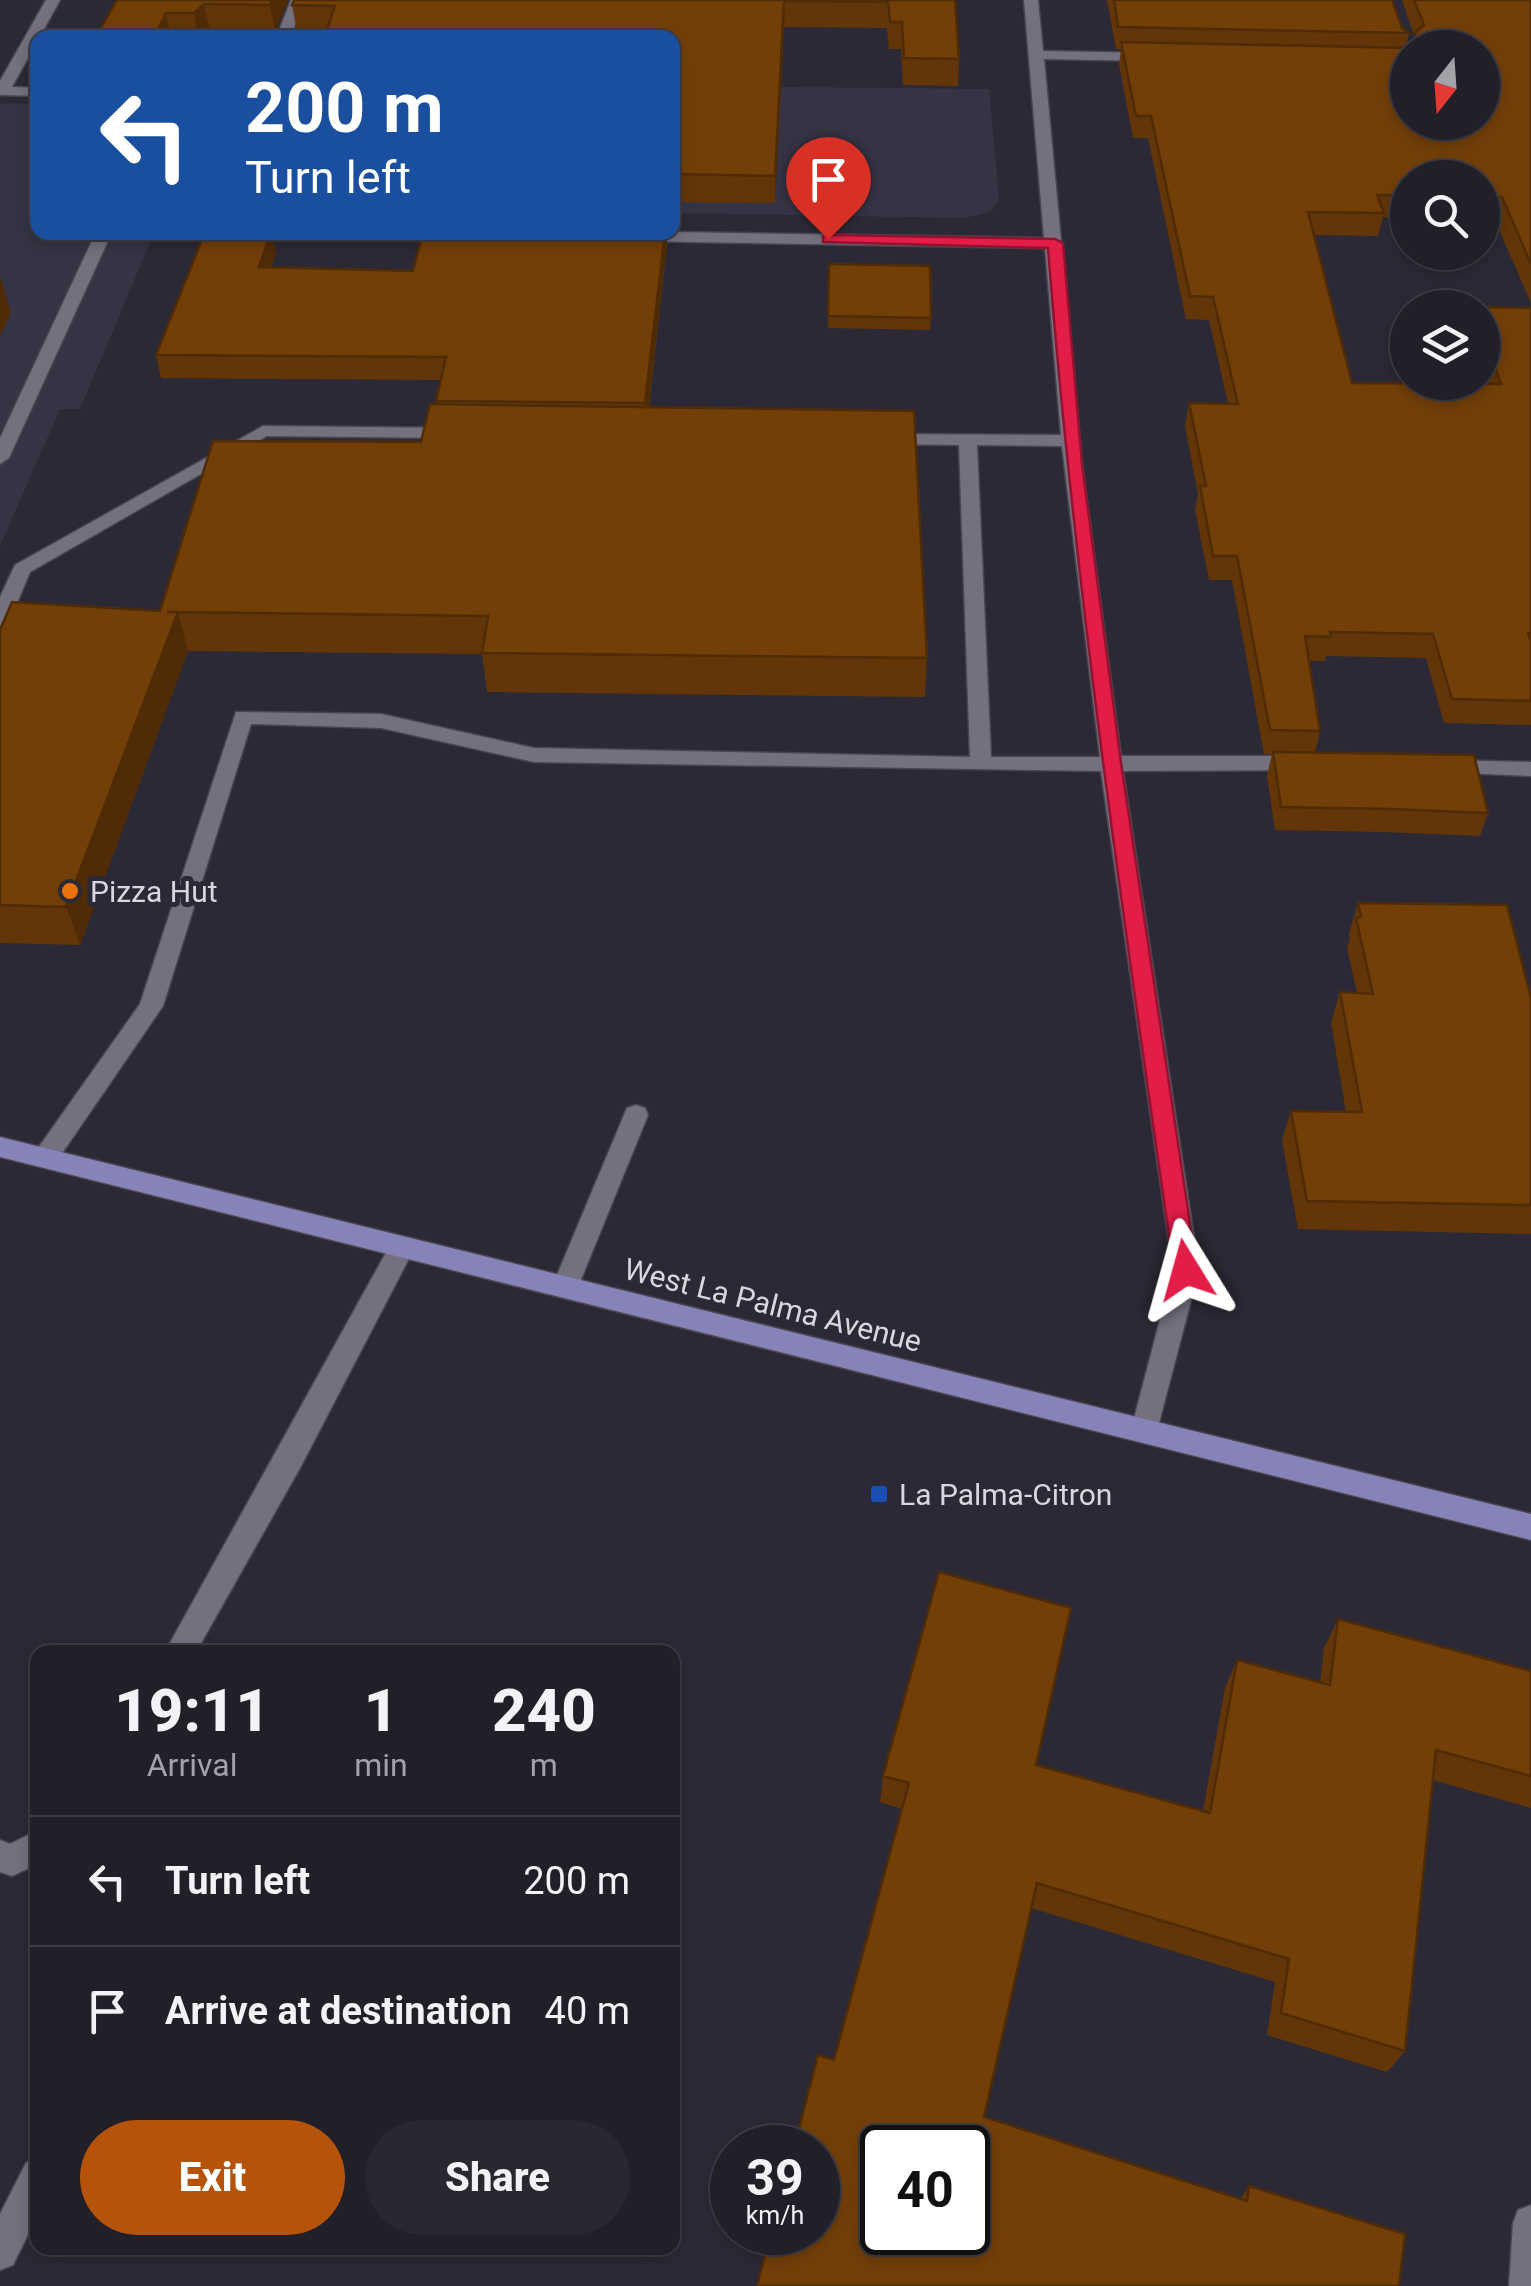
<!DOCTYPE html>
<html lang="en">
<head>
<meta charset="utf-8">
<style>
	:root { --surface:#211f28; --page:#292730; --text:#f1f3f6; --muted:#a2a2a8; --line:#3e3d45; --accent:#b45309 }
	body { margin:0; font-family:Roboto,sans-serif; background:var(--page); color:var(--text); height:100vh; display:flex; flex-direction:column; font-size:38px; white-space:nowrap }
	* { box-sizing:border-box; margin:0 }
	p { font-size:32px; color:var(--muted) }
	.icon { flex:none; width:55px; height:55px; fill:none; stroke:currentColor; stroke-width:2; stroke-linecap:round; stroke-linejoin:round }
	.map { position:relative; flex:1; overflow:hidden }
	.panel { position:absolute; left:30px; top:1645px; width:650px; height:610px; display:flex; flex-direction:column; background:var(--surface); border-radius:20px; box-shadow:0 5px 15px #0003,0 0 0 2px var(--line) }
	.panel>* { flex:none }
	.banner { position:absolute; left:30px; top:30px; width:650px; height:210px; border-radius:20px; box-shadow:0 5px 15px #0003,0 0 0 2px var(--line); background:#1a4fa0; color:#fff; overflow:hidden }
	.needle { width:65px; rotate:197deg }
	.buttons { position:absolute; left:1390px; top:30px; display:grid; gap:20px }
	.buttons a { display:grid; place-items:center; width:110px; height:110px; border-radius:50%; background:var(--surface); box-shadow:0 5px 15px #0003,0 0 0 2px var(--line); font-size:50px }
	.speed { position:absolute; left:710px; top:2125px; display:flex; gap:20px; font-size:50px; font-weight:700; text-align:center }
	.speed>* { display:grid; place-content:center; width:130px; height:130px; border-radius:50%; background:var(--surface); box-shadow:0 5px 15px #0003,0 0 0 2px var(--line); line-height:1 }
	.speed small { font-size:25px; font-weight:400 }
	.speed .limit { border:5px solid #111; border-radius:15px; background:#fff; color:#111 }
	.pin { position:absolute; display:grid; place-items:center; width:85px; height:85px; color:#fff; margin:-102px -42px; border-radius:50% 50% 50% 0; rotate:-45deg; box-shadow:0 0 10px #0007 }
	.pin .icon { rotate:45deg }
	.me { position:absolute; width:110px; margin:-55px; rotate:352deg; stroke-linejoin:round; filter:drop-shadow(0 0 8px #0008) }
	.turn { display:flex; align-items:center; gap:35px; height:210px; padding:0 50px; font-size:45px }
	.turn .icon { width:130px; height:130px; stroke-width:2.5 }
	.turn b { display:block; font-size:70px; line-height:85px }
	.eta { display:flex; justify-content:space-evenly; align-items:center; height:170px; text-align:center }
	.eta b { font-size:60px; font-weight:800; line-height:70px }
	.primary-button { display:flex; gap:20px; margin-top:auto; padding:20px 50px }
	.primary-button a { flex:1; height:115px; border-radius:60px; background:var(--accent); color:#fff; font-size:40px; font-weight:800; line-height:115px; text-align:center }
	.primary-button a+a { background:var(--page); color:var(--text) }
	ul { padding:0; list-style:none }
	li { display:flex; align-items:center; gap:30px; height:130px; padding:0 50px; border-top:2px solid var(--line) }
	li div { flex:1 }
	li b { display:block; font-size:38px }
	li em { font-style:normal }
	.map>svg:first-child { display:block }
</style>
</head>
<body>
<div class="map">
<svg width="1531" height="2286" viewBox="0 0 1531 2286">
	<rect width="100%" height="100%" fill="#2c2936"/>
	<path fill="#363344" d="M673,86L989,89L999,200L990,212L965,218L673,213Z
		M0,103L37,104L38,232L154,233L80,409H60L0,546Z"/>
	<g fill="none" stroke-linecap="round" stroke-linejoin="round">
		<g stroke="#48454f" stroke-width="3">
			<path id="minor" d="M46,0H60L12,87L38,88V96L0,95V81Z
				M291,0H305L290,38H276Z
				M1024,0H1038L1043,51L1151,53L1158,57L1151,61L1044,59L1082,464L1121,756H1301L1312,763L1301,770L1123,771L1199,1270L1155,1438L1145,1442L1135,1438L1131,1430L1173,1270L1101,771L534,762L381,728L251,724L163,1006L54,1165H36L32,1158L36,1151L140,1004L236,712L381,714L534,748L970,757L959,445L882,444L873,439L882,434L1061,435L1045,248L633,241L625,236L628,232H672L1044,238ZM977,445L1062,446L1100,757H991Z
				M96,232H112L9,458L0,464V438Z
				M263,426L457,428L466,433L457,438L267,436L30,572L10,620L0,626V597L15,565Z
				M1446,760L1531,762V776L1438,772L1435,767Z
				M636,1105L645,1108L648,1115L578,1287L574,1295L565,1298L556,1295L552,1287L624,1115L627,1108Z
				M402,1236L411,1240L415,1247L300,1468L196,1652H165L393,1240Z
				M38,1830V1864L12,1876L0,1872V1840L10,1844Z
				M38,2158V2214L13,2265L0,2270V2214L26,2163Z
				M1531,2205V2286H1509L1513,2223L1518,2210Z"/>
		</g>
		<g stroke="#48454f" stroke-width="3">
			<path id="major" d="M0,1137L1531,1514V1540L0,1157Z"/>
		</g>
		<use href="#minor" fill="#74707f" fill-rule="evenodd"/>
		<use href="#major" fill="#8683b9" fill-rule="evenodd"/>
	</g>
	<path fill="#623608" d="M117,0H288L275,31L210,30L202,38H95Z
		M955,0L959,59L958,86L903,85L901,49H889L887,28L784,27L775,203L672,202V38L297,32L292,5Z
		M1107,0H1392L1402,28L1409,33L1406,48H1412L1414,35L1402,0H1531V303L1495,220L1482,219V178H1408V218L1383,217L1378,236L1314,235L1352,383L1486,384L1482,374V308H1531V725L1444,723L1426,658L1326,656L1325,661H1309L1320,731L1315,753L1488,813L1480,836L1383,832L1275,830L1267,776L1272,754H1264L1232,580H1209L1195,510L1198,494L1185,426L1189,403H1228L1209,320L1186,319L1148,138H1133L1119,64L1121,49H1116Z
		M272,232L276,254L271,267L413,271L667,245L649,407L927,658L925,697L487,692L482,654L188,651L80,945L0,943V630L160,611L421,442L436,404L441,380L161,378L156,355Z
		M829,264L931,318L930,330L828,328Z
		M1358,903L1531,998V1234L1298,1229L1282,1140L1291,1111L1346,1112L1331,1023L1340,992L1357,993L1347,948L1350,939L1349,934Z
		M1338,1619L1531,1671V1808L1433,1780L1405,2051L1387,2072L1267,2035L1275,1982L1031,1908L984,2117L1240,2199L1249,2186L1399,2286L834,2060L902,1809L880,1802L883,1776L1036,1765L1203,1811L1225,1688L1237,1660L1320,1683L1324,1648Z"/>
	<path fill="#502c06" d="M272,0H288L275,31L270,5Z
		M784,1V27L775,203V176Z
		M204,4L210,30L202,38H199L194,13Z
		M166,13L171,38H154Z
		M272,232L276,254L263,290L259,267Z
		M665,232H667V245L646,427L645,403Z
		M0,276L11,313L0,336Z
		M178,612L188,651L80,945L66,907Z"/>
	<path fill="#723f09" stroke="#502c06" stroke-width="2.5" fill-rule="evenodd" d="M117,0H272L270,5L204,4L194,13H166L154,38H95Z
		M294,0H955L959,59L904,58L902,22H890L888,2L784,1L775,176L672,174V38H324L335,6L292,5Z
		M1114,0H1392L1402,28L1409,33L1118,27Z
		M1414,0H1531V264L1502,197H1482V178H1408V195H1377L1384,213L1308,212L1352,383L1501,384L1482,330V308L1475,307L1531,308V633H1528L1531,642V701L1452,699L1433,634L1330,632L1331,637L1305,636L1320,731L1270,730L1237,556H1213L1200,486H1206L1189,403L1238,404L1213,297L1190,296L1151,116H1136L1121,42L1408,48V122H1482V48H1413L1417,44L1415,33L1424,25Z
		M205,232H271L259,267L413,271L423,232H665L645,403L436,401L446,357L156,355Z
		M829,264L930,266L931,318L828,316Z
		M430,404L914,411L927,658L482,653L488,616L167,612H178L66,907L0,905V630L12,602L160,611L213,441L421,442Z
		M1273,752L1474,755L1488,813L1390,809L1281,807Z
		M1358,903L1507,905L1531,998V1205L1307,1201L1291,1111L1362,1112L1340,992L1373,994L1356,918L1361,917Z
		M939,1572L1071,1608L1036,1765L1210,1813L1237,1660L1330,1685L1338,1619L1531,1671V1776L1436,1750L1405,2051L1281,2013L1289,1959L1037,1883L984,2117L1247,2201L1249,2186L1405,2234L1399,2286H757L771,2232H818V2148H794L818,2055L834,2060L909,1783L883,1776ZM882,2148H968V2232H882Z"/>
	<path fill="#e11d48" stroke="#92132f" stroke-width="2.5" d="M828,235L1055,239L1063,243L1082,464L1121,763L1197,1270L1194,1277H1177L1174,1270C1125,930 1075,590 1048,248L823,242V236Z"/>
	<circle fill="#e8710a" stroke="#2c2936" stroke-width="4" cx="70" cy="891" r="10"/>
	<rect fill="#1a4fb4" stroke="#2c2936" stroke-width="4" x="869" y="1484" width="20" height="20" rx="5"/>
	<g text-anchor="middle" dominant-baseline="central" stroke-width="10" stroke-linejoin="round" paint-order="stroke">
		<g font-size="30" fill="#d8d6df" stroke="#2c2936" text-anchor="start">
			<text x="90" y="891">Pizza Hut</text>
			<text x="899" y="1494">La Palma-Citron</text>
		</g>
		<g font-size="30" fill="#d8d6df" stroke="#2c2936">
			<text transform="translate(773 1305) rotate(14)">West La Palma Avenue</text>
		</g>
	</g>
</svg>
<div class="buttons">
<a><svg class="needle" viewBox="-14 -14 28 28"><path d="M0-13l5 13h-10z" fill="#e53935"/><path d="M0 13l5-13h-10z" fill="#a2a2a8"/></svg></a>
<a><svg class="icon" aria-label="search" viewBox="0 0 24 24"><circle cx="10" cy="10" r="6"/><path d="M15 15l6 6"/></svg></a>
<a><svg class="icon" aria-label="layers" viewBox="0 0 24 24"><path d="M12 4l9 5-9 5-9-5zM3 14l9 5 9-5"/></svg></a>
</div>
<div class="speed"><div>39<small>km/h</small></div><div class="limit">40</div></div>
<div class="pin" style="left:828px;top:239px;background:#d93025"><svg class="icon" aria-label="arrive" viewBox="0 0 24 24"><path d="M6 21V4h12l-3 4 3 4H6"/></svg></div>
<svg class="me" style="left:1186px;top:1270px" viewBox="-20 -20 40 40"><path d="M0-17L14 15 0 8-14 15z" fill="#e11d48" stroke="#fff" stroke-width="4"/></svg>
<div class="banner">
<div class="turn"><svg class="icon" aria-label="left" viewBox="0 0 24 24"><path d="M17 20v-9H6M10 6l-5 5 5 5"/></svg><div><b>200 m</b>Turn left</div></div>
</div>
<section class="panel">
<div class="eta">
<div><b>19:11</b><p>Arrival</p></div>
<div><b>1</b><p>min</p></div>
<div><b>240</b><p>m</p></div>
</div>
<ul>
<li><svg class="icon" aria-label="left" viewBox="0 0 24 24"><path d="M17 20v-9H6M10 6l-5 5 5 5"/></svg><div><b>Turn left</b></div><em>200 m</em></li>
<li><svg class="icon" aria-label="arrive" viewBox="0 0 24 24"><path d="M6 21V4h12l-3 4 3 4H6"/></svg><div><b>Arrive at destination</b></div><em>40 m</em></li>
</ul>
<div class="primary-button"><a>Exit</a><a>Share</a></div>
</section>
</div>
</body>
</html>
